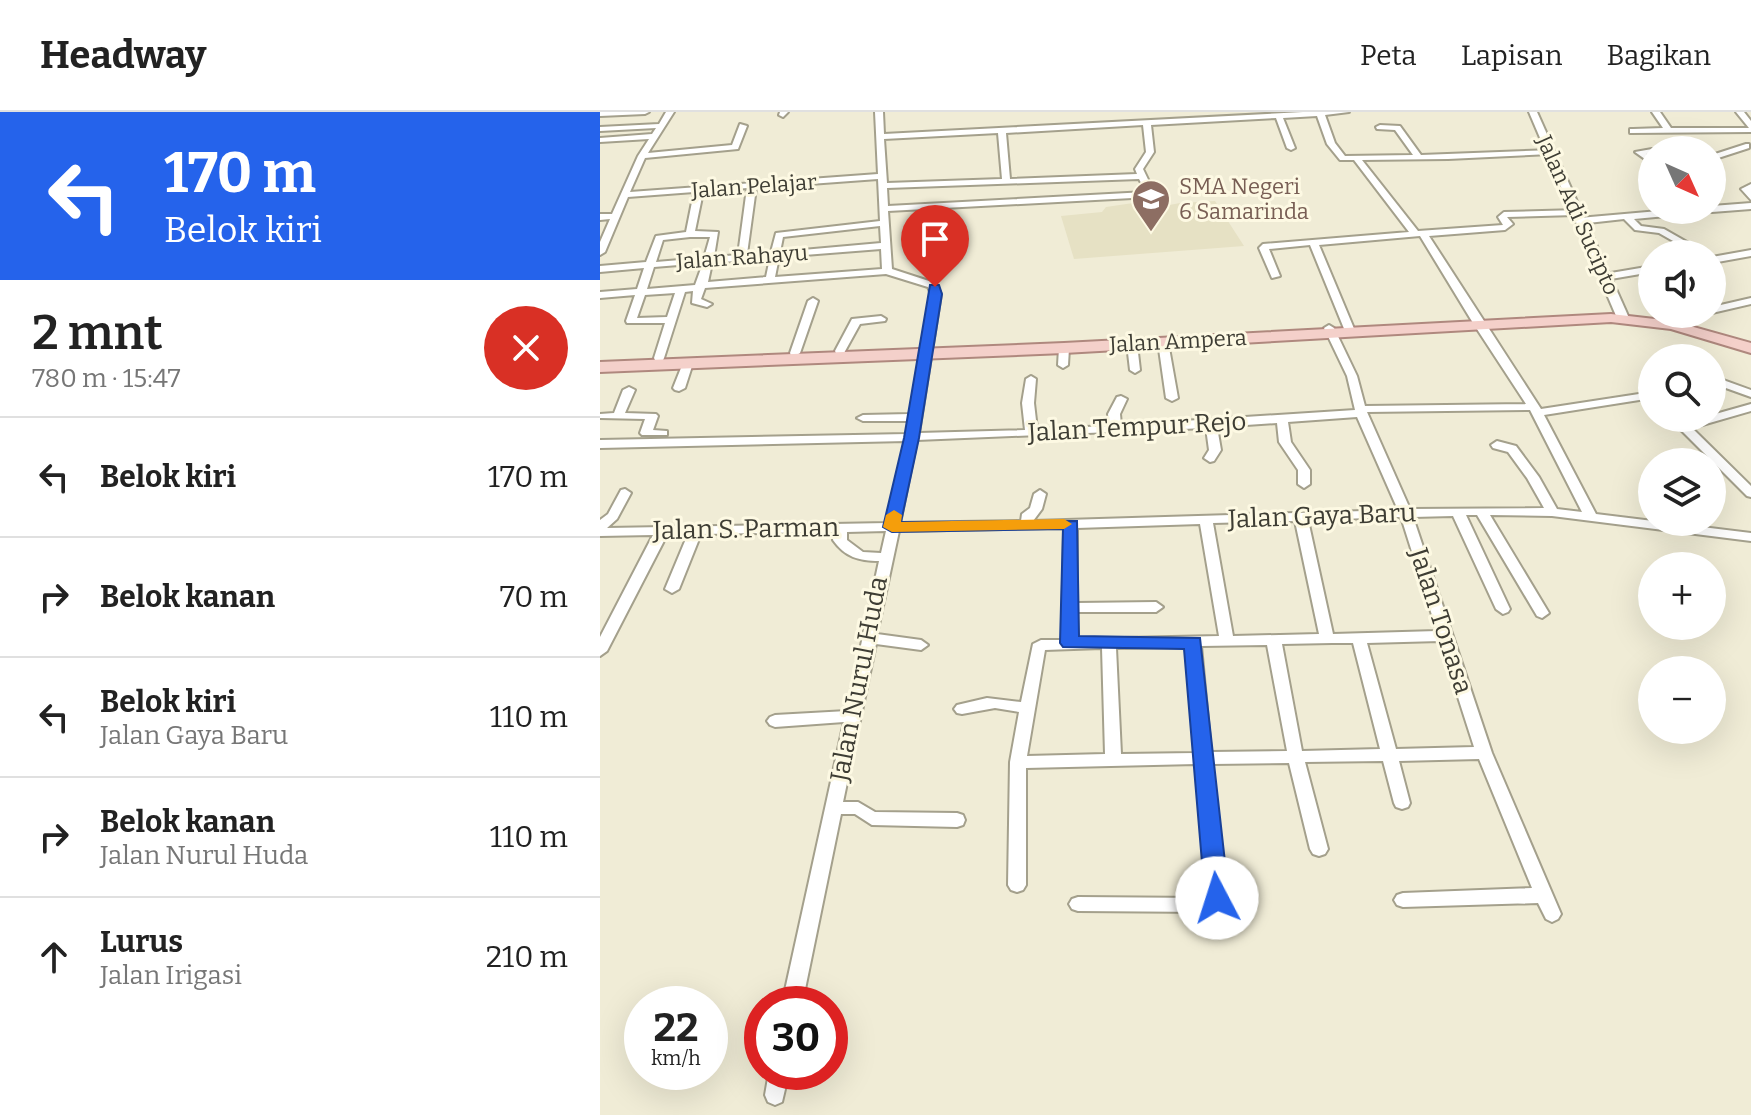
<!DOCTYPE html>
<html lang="id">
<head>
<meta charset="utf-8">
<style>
	:root { --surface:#fff; --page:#f2f2f2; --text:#222; --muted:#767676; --line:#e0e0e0 }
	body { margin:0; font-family:Bitter,serif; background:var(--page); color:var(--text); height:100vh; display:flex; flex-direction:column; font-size:30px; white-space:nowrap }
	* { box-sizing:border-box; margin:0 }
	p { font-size:26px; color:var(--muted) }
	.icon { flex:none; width:44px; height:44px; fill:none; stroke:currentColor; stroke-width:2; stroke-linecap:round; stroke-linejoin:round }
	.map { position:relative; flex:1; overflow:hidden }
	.details { display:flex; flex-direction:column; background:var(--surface); width:600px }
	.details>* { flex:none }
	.top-card { background:#2563eb; color:#fff; overflow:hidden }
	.needle { width:52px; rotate:135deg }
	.controls { position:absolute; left:1038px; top:24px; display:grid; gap:16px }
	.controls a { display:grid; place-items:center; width:88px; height:88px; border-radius:50%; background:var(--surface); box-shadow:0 8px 32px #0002; font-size:40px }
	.speed { position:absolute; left:24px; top:874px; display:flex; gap:16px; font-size:40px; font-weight:700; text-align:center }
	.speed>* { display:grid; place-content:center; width:104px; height:104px; border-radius:50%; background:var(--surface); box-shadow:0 8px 32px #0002; line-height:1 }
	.speed small { font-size:20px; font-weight:400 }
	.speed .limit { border:12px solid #d22; background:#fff; color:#111 }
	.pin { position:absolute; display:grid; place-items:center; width:68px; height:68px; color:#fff; margin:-82px -34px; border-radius:50% 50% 50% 0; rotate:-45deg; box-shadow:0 0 8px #0007 }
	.pin .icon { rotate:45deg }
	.me { position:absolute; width:88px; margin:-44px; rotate:355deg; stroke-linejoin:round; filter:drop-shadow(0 0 6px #0008) }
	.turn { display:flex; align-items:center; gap:28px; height:168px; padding:0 32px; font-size:36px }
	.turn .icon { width:104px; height:104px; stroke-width:2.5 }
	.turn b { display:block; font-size:56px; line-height:68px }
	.round { display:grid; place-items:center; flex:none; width:84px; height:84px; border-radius:42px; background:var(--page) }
	.head { display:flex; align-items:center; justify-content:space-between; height:136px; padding:0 32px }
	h1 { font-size:48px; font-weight:600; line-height:60px }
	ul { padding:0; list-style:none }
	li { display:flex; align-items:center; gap:24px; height:120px; padding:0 32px; border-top:2px solid var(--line) }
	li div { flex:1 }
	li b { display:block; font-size:30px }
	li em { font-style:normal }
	header { display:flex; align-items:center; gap:48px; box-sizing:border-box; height:112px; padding:0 40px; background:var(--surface); border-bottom:2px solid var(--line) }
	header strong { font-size:38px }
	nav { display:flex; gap:44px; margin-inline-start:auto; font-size:28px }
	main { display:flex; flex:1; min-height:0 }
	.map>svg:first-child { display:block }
</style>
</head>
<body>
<header>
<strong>Headway</strong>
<nav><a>Peta</a><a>Lapisan</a><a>Bagikan</a></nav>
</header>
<main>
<section class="details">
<div class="top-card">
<div class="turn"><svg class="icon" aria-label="left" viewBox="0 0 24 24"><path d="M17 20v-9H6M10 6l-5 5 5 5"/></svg><div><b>170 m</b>Belok kiri</div></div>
</div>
<div class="head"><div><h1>2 mnt</h1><p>780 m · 15:47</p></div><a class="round" style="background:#d93025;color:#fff"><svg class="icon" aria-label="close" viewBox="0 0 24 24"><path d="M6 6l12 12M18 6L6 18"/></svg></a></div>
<ul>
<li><svg class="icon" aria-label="left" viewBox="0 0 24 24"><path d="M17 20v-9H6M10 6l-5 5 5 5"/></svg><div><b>Belok kiri</b></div><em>170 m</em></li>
<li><svg class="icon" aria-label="right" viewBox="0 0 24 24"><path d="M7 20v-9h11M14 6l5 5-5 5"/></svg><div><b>Belok kanan</b></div><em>70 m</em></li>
<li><svg class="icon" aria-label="left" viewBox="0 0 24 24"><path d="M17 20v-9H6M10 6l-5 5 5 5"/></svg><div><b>Belok kiri</b><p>Jalan Gaya Baru</p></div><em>110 m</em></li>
<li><svg class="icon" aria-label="right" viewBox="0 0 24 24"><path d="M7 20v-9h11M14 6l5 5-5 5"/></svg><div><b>Belok kanan</b><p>Jalan Nurul Huda</p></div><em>110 m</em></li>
<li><svg class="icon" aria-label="ahead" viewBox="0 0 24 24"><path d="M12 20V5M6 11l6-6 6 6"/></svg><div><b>Lurus</b><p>Jalan Irigasi</p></div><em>210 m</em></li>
</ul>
</section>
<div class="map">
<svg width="1151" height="1003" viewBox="0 0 1151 1003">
	<rect width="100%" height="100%" fill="#f0ecd6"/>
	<path fill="#e6e1c4" d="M615,89L644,134L474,147L461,104L502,100L506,95L540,90L549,97L580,91Z"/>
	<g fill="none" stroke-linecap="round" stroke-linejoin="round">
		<g stroke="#a4a08c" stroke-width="4">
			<path id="minor" d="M0,0H49L45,2L0,4Z
				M66,0H74L48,41L132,33L140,12L147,14L138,37L45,46L30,80L278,62L275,0H283L284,22L703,0H749L725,3L735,31L745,44L813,43L795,18L777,17L776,15L780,13L800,14L821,43L953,38V42H950L848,47L762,48L818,119L903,113L898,105L904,100L978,98L979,100L975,103L907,105L913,112L905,118L829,124L941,297L1052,280V286L944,303L996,402L1151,421V429L952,404L890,403L949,501L942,506L937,504L877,403H866L910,497L908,500L903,502L896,497L853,404L813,405L892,641L961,802L958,807L952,810L946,807L938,791L803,795L797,793L794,788L797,783L803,781L932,776L879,647L799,649L810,691L808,695L802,697L796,695L794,691L783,649L705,650L728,737L725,742L719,744L713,742L710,737L689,651L612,652L626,786L623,791L607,800L478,799L472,797L469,792L472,787L478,785L604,786L608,783L596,652L426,656V773L423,778L417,780L411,778L408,773L410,650L419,600L395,596L362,602L357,601L354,597L357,593L387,586L421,590L433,532L441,528H462L464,416L299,419L277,522L321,528L328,533L321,538L276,532L243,690H258L275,700L357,701L363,703L365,708L363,713L357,715L272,713L255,702H241L202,892H182L244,610L175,615L170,613L167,609L170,605L175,603L247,599L279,449C259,449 245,445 233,428L234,420L101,422L79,477L72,481L65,477L88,422L67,423L7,539L0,544V525L53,423L0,424V408L8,402L21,378L25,377L31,381L17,407L7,416L288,411L306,329L0,336V328L307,322L309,309H263L257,306L263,303L310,302L331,182L328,175L286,162L105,176L101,187L112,192L107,195L92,191L93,179L85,180L64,246L63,248H55L54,246L65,211H27L26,209L35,183L0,186V180L37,177L44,156L0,160V154L46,150L56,124L86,120L94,80L28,85L5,140L0,143V130L10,107L0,108V102H12L38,44L49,27L0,30V26L52,22L56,16L0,19V15L59,12ZM717,4L727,32L740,48H754L809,120L663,132L659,136L672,166L680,164L669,137L710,133L745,219L746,221H754L755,219L719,133L820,124L873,211L926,292L765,294L757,264L734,216L729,213L724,216L747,264L755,298L521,313L520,302L527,287L521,284L517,285L508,302L509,314L437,317L434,291L436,267L431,264L426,267L422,291L425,318L319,321L341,182L335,171L292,157L288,99L551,85L555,82L543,57L554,40L551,13L676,6L687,36L691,38L695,36L683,6ZM543,13L546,40L535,57L537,62L410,67L406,21ZM398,21L402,67L287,71L284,27ZM278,67L280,109L176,121L171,140L147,142L156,76ZM539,67L546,80L288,94L287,76ZM147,76L138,143L114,145L118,120L95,119L103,80ZM280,114L281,131L180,140L183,125ZM90,125H110L104,146L56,150L63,128ZM281,137L282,157L175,165L179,145ZM170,146L166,165L108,170L112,151ZM103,151L95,173L47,177L54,155ZM75,181L67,205L37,206L45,183ZM930,298L982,400L957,397L939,365L916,334L897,329L891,333L893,336L908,340L927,366L944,396L810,397L767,300ZM757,305L798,398L433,409L442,397L446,382L440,378L434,382L430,396L422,402L421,409L300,411L317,328L606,316L609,338L604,346L610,350L614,349L621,338L617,315L677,311L679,330L698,358V372L704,376L710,372V358L691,330L688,310ZM801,405L837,519L733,522L708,408ZM695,409L719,522L633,524L613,411ZM600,412L619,524L476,527L477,500H556L563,495L556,490L477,491V416ZM286,419L281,441L263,440L247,428V420ZM840,529L874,635L796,637L767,531ZM732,531H753L780,637L702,639L682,532ZM667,533L687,639L611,640L601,534ZM586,535L595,641L521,642L516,536ZM502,536L505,642L427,644L445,538Z
				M180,0H188L183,5L179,3Z
				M1052,0H1060L1071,16H1149L1136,0H1144L1151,9V20L1030,21V17H1033L1063,16Z
				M1146,32H1149V36L1112,48V43Z
				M1052,37L1055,38H1052V41L1046,42L1052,46V52L1035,40Z
				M1151,72V88L1141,77Z
				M1151,91V97L1112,100L1108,98H1112V94Z
				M1070,98H1103L1099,101L1034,107L1041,114L1064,117L1108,142H1096L1059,121L1035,118L1024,107L979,112L975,109L979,106Z
				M1151,138V144L1112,151V145Z
				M1052,154V160L1005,168L1000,165L1005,162Z
				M213,186L218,189L200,241L195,244L191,243L190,241L208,189Z
				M1151,186V192L1112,201V195Z
				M1088,202H1104L1065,215L1060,212Z
				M281,204L286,207L285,209L260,212L244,241H236L235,239L252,207Z
				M563,227L568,230L578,286L572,289L566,286L558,230Z
				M532,229L537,232L540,258L535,261L530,258L527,232Z
				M464,233L469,236L468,253L463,256L458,253L459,236Z
				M88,248L93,251L85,276L79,279L75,278L73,276L83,251Z
				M1112,264L1151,278V285L1112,271Z
				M29,275L35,278L25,301L56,302L58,304L53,318L67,319V323H42L40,321L45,307L0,306V302L14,301L23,278Z
				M1151,292V299L1092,316L1151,374V385L1147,384L1080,317L1071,306H1083L1087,311L1102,306H1112V303Z
				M169,960H189L182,990L175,993L168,990L165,983Z"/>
		</g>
		<g stroke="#a4a08c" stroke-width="4">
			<path id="tertiary" d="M929,0H937L1029,206L1027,208L1017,206Z"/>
		</g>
		<g stroke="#af887e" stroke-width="4">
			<path id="primary" d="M1011,202L1072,209L1151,231V241L1071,217L1011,210L464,241L0,260V250L464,231Z"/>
		</g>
		<use href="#minor" fill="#fff" fill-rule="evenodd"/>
		<use href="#tertiary" fill="#fff" fill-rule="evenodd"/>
		<use href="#primary" fill="#f4d0ca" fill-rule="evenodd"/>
	</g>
	<path fill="#2563eb" stroke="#184099" stroke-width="2" d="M330,173H339L342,182L319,326L301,410L477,409L479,524L600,526L629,786L625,793L617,796L609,793L605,786L584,537L463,535L460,531L463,417L292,420L283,415L304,326Z"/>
	<path fill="#f59e0b" d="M294,398L302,403L301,410L464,407L472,412L464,417L292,420L283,415L286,403Z"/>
	<defs>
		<g id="school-pin" transform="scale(2)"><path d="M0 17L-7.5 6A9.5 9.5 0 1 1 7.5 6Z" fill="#8d6e63" stroke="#fdf9e3"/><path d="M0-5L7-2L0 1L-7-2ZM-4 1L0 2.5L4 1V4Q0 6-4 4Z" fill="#fff"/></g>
	</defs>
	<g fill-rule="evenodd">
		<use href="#school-pin" x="551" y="87"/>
	</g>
	<g text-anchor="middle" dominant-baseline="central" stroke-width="6" stroke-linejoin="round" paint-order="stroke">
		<g font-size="22" fill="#3e3d34" stroke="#fdf9e3">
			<text transform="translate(154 74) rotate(-4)">Jalan Pelajar</text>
			<text transform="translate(978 103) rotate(66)">Jalan Adi Sucipto</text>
			<text transform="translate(142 145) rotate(-4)">Jalan Rahayu</text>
			<text transform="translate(578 229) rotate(-3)">Jalan Ampera</text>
		</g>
		<g font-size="22" fill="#785e54" stroke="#fdf9e3" text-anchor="start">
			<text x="579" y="74">SMA Negeri<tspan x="579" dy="25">6 Samarinda</tspan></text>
		</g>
		<g font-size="26" fill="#3e3d34" stroke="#fdf9e3">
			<text transform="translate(537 315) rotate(-3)">Jalan Tempur Rejo</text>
			<text transform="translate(722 404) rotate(-2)">Jalan Gaya Baru</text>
			<text transform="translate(146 417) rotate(-1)">Jalan S. Parman</text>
			<text transform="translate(841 509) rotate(72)">Jalan Tonasa</text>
			<text transform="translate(259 567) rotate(-79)">Jalan Nurul Huda</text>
		</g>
	</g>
</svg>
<div class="controls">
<a><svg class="needle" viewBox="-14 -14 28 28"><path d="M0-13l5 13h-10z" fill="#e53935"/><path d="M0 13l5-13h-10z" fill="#767676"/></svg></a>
<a><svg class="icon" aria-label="sound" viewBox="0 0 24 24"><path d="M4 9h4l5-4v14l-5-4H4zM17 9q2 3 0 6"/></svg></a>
<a><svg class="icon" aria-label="search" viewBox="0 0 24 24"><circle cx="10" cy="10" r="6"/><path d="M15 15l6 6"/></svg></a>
<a><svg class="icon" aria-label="layers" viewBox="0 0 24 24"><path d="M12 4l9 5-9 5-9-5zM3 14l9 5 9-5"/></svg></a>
<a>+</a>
<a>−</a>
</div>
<div class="speed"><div>22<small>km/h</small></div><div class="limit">30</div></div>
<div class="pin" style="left:335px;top:175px;background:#d93025"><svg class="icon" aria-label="arrive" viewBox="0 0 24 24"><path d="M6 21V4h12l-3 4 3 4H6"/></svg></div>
<svg class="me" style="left:617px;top:786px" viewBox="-20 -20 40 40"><circle r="19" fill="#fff"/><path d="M0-13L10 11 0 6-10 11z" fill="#2563eb"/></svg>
</div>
</main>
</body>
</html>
